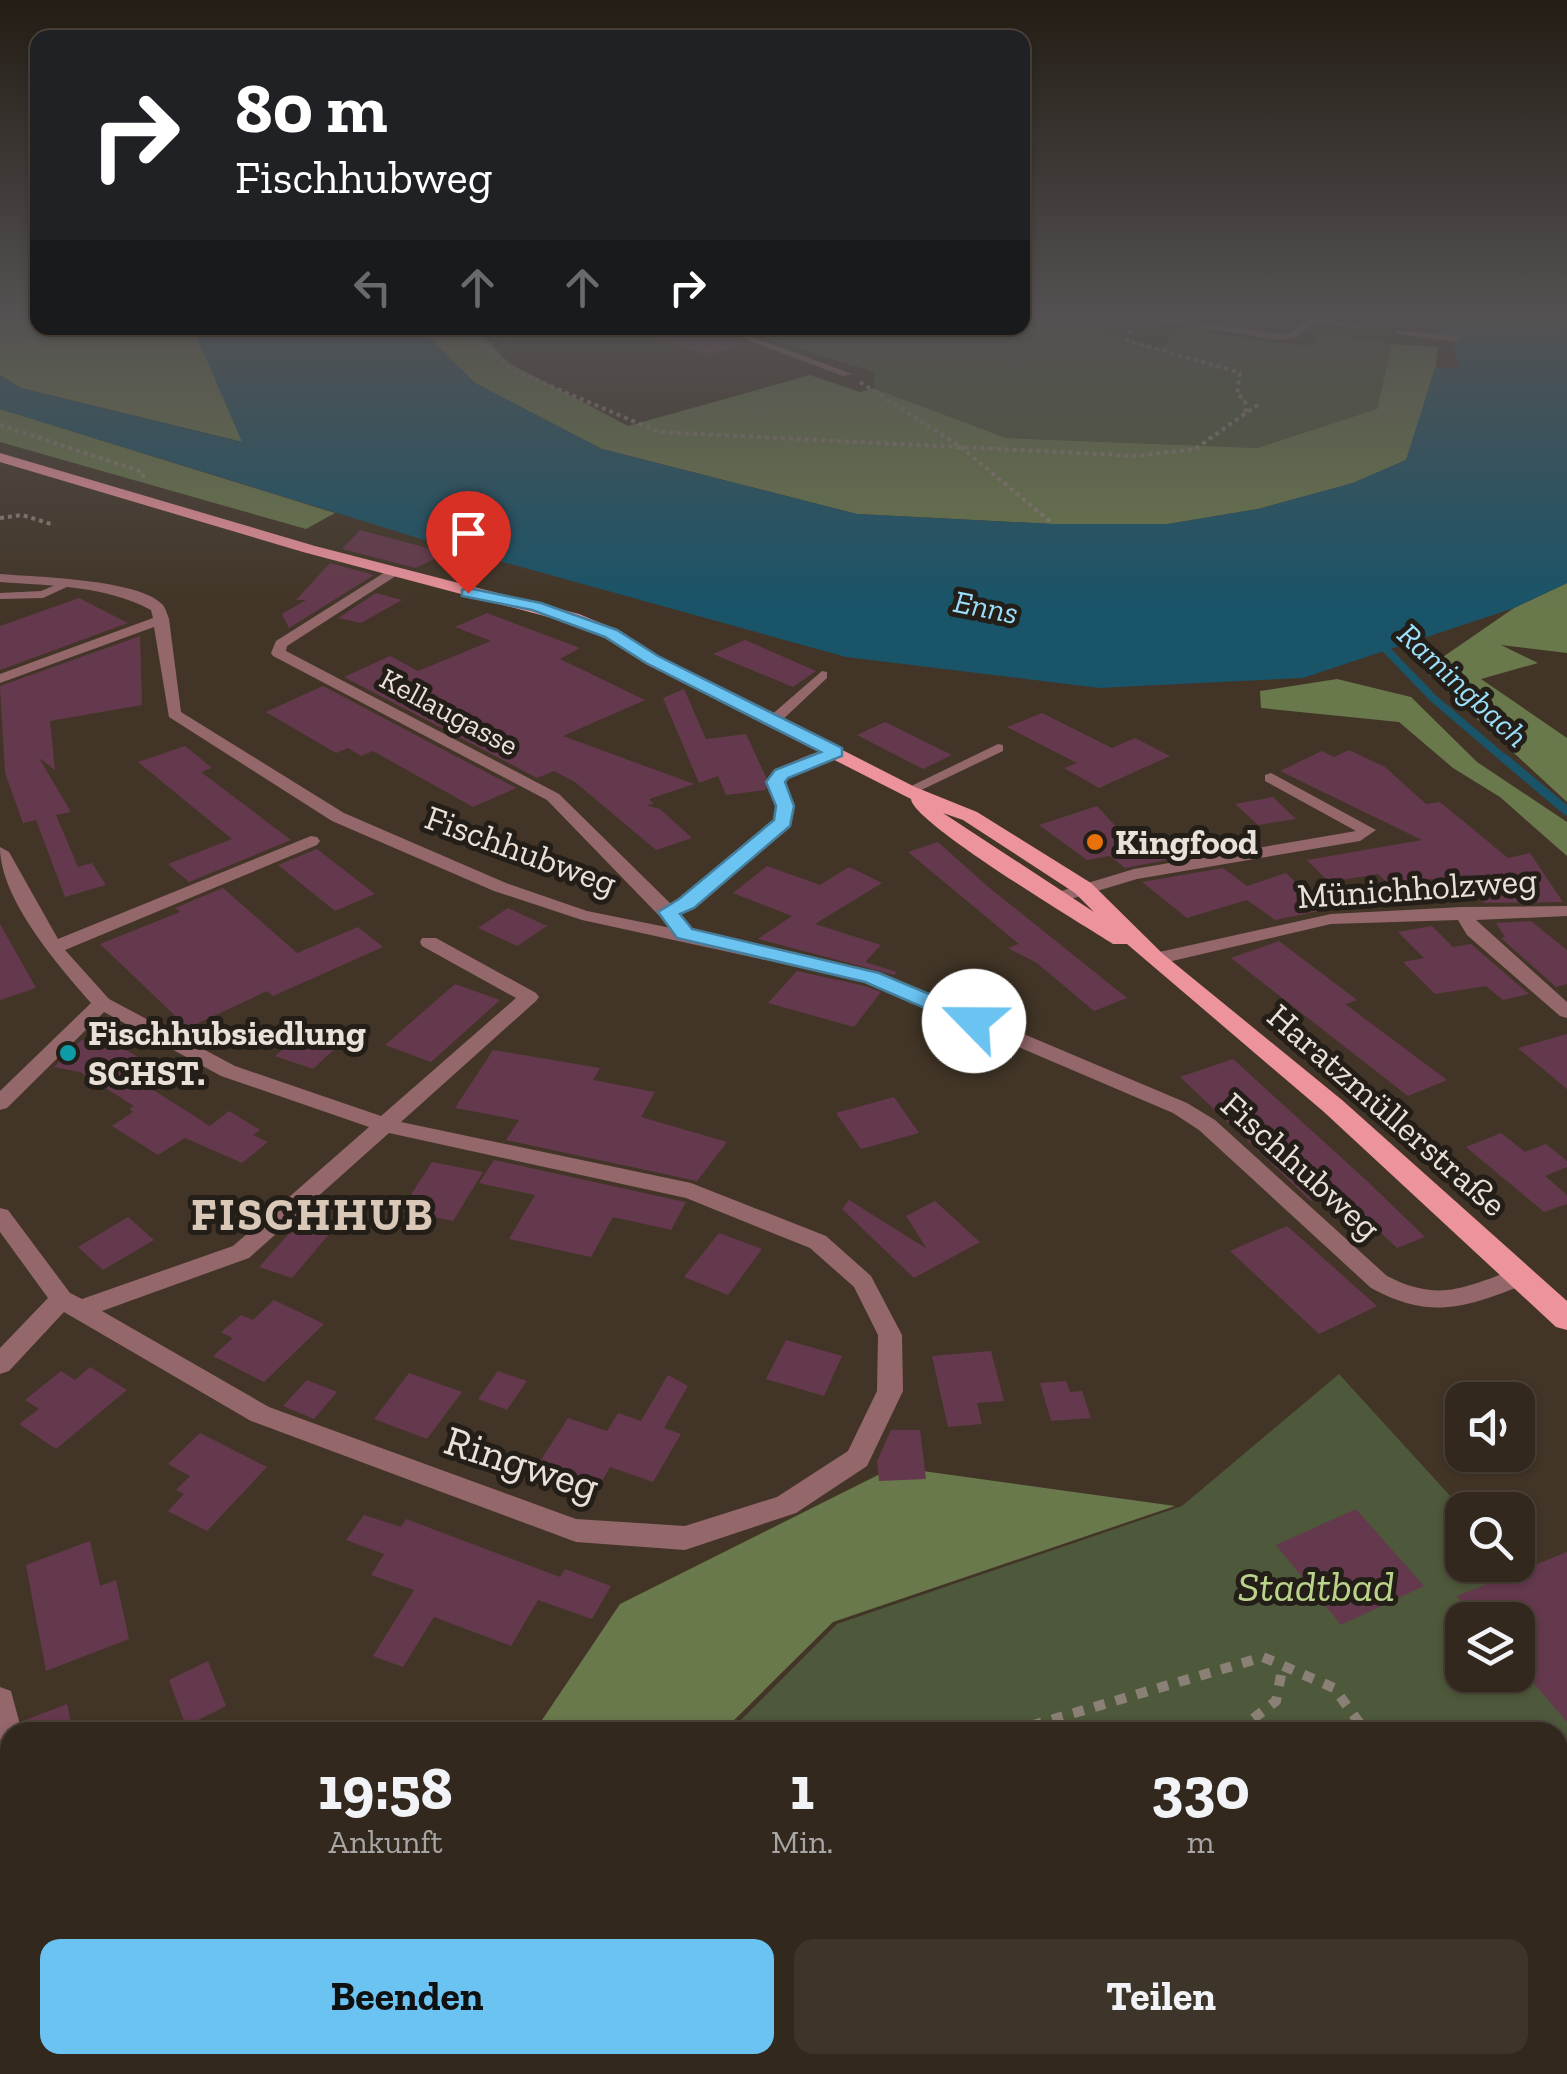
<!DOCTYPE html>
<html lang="de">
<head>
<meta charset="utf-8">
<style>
	:root { --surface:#32281d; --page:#3d342a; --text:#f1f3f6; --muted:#a8a6a4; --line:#4d443b; --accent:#6bc3f2 }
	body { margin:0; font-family:"Zilla Slab",serif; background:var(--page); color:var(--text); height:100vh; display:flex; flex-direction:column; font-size:38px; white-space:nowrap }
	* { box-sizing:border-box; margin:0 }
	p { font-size:32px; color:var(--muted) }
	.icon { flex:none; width:55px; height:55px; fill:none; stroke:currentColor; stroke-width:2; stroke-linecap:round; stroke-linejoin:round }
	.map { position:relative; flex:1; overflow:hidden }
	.side { position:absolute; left:0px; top:1722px; width:1568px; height:352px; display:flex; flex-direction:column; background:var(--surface); border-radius:30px 30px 0 0; box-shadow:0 2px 8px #0004,0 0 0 2px var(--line) }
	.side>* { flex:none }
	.banner { position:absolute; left:30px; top:30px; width:1000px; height:305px; border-radius:20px; box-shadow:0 2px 8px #0004,0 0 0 2px var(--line); background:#202124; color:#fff; overflow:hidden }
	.buttons { position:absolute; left:1445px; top:1382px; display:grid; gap:20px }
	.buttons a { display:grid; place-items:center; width:90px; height:90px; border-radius:20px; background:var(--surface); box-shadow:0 2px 8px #0004,0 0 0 2px var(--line); font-size:50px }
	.pin { position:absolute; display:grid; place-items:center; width:85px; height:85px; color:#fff; margin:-102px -42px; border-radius:50% 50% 50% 0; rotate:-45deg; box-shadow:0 0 10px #0007 }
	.pin .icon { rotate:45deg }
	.me { position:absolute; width:110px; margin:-55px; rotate:293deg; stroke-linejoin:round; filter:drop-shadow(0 0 8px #0008) }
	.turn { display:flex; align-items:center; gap:35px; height:210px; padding:0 40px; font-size:45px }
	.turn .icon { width:130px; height:130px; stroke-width:2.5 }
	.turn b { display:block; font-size:70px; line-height:85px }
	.lanes { display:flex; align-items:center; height:95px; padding:0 40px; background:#0003; justify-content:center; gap:50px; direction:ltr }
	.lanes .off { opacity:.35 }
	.eta { display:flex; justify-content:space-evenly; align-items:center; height:170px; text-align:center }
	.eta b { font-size:60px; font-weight:700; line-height:70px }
	.cta { display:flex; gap:20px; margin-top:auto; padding:20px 40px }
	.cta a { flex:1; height:115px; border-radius:20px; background:var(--accent); color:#111; font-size:40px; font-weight:700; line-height:115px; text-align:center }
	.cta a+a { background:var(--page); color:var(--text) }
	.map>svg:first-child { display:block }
</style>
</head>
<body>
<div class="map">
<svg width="1567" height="2074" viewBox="0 0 1567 2074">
	<rect width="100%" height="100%" fill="#423527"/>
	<path fill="#4e583a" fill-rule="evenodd" d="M1023,317H1049L1160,348L1183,329L1308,347L1320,333L1392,344L1377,409L1257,448L1006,438L873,388L875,372L733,328H1022Z
		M1339,1374L1463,1510L1462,1565H1513L1520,1573L1567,1552V1941L1558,1946V1732H729L837,1624L1182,1506ZM1462,1620H1518V1675H1462Z
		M271,2065H1476L1473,2074H256Z"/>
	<path fill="#6a794c" d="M0,317H37L38,328H193L243,442L21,388L0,375Z
		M419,328H475L509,363L628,426L810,375L860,392L873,388L1006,438L1257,448L1377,409L1392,344L1438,347L1433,386L1406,460L1353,483L1258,509L1168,524H1053L857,514L602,449L475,383Z
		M0,409L335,513L306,529L0,442Z
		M1567,583V653L1501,645L1538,663L1481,679L1567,738V802L1424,670L1514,608Z
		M1337,679L1411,697L1477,762L1567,822V856L1500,797L1453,768L1399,722L1261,708L1260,691Z
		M894,1467L1175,1506L833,1622L722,1732H534L620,1604Z
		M128,2065H263L248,2074H121Z"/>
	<path fill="#195469" d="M1441,317H1567V583L1514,608L1303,678L1099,688L846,657L431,542L0,409V375L21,388L242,442L193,328H419L475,383L602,449L857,514L1053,524H1168L1258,509L1353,483L1406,460L1435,368L1460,367L1453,347L1457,337L1438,333Z
		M864,2065H1114V2074H868Z"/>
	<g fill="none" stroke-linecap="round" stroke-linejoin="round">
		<path stroke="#195469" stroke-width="8" d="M1378,641L1433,698L1507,761"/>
		<path stroke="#195469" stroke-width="9" d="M1504,758L1567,811"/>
	</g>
	<path fill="#65394d" d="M640,328H707L748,344L707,355L640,331Z
		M360,530L446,553L416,568L342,549Z
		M330,563L374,575L289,628L282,614L306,600H296Z
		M376,593L402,600L361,623L338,618Z
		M79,598L128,623L0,670V626Z
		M487,613L580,648L560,659L645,700L563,736L694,784L649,799L654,804L646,805L660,809L692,838L656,850L575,782L554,771L537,778L344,677L390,656L418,671L491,641L455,627Z
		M140,636L142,705L50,721L55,770L39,758L71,812L56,815L78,867L92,863L106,885L65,897L36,820L23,823L5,773L0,686Z
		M745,640L816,671L793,687L713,654Z
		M323,686L516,788L473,807L373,751L361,756L348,748L336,753L266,712Z
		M684,689L706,739L746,734L766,777V790L726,795L718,776L699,783L663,698Z
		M1042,713L1112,748L1135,738L1170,756L1099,788L1064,768L1077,763L1007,727Z
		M885,722L952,755L923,769L857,735Z
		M185,746L212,768L201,772L291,840L189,882L168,864L232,839L138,762Z
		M1349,750L1385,767L1426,804L1440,802L1508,858L1530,853L1563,902L1484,903L1467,875L1389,884L1378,874L1329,882L1307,860L1422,840L1280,771L1322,751L1334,757Z
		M1273,797L1296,819L1258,825L1235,804Z
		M1097,806L1134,846L1196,837L1209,852L1125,868L1110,856L1087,860L1039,825Z
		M938,842L986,885L1127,998L1094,1011L1037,963L1008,948L1019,944L908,852Z
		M317,849L375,894L335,911L278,865Z
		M767,866L820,885L849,867L882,883L815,924L881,945L865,962L897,972L894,975L758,939L792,916L802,920L733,893Z
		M1223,868L1247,886L1286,873L1324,910L1275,920L1247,900L1187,918L1142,882Z
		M223,888L297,953L358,927L383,947L273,996L267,991L188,1028L100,944L180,912L175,908Z
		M508,908L547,926L517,946L478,928Z
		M1531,921L1567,950V984L1556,987L1501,938L1505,937L1496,923Z
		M0,924L36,988L0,1000Z
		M1432,926L1453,947L1471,944L1529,994L1503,1000L1486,986L1435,994L1403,962L1424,958L1398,932Z
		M1279,941L1357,1000L1345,1004L1447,1080L1408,1096L1231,958Z
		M797,971L865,986L881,992L854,1027L768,1003Z
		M455,984L500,1000L431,1062L385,1045Z
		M305,1029L343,1041L313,1069L275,1056Z
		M1567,1034V1089L1518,1048Z
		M81,1040L121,1047L164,1072L144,1084L210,1126L229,1111L260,1130L253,1135L268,1142L242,1163L185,1138L158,1155L112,1126L133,1112L129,1109L134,1106L80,1072L54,1067Z
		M493,1050L600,1068L593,1080L655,1092L641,1117L727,1142L697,1181L506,1140L519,1120L455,1108Z
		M1233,1059L1366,1180L1425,1237L1397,1248L1377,1229L1366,1234L1324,1195L1311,1201L1180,1077Z
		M894,1097L919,1133L861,1149L836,1113Z
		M1501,1133L1525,1152L1546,1144L1567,1161V1167L1545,1176L1567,1195V1204L1544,1212L1466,1147Z
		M494,1160L685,1202H686L671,1230L613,1217L591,1257L509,1239L535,1195L479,1183Z
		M432,1162L483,1172L453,1221L401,1210Z
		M849,1200L927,1249L906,1216L935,1201L980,1242L914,1278L842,1209Z
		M128,1217L154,1240L103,1270L78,1247Z
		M304,1217L336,1226L292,1278L259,1267Z
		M1287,1226L1303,1240L1377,1306L1319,1334L1230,1251Z
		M719,1233L762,1249L728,1295L684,1277Z
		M274,1300L324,1324L264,1382L213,1356L233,1338L221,1332L241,1315L253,1320Z
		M786,1340L842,1356L824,1396L766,1379Z
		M991,1351L1004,1401L977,1403L982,1424L948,1427L932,1356Z
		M90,1367L127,1390L56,1449L19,1424L39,1409L25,1400L61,1371L75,1380Z
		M498,1371L527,1381L507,1410L478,1399Z
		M409,1373L462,1392L427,1439L374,1419Z
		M668,1375L688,1386L664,1428L681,1434L653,1482L610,1467L596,1491L535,1469L568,1418L607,1431L618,1413L641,1421Z
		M307,1380L337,1392L314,1419L283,1406Z
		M1066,1381L1070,1392L1082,1391L1091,1418L1051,1421L1040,1383Z
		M891,1430H920L926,1479L879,1481L877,1461Z
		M200,1433L267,1467L207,1531L168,1511L184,1494L176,1490L190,1476L168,1464Z
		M1356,1509L1424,1586L1341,1625L1276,1545Z
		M364,1515L401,1527L406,1519L560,1577L565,1569L611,1586L592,1619L538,1600L511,1646L434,1617L403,1667L373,1656L414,1590L371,1575L384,1554L346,1540Z
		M90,1541L100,1586L116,1580L129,1639L46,1671L26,1565Z
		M1567,1552V1722L1518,1665V1620H1478L1457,1596Z
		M208,1661L226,1706L186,1726L169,1680Z
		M67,1704L73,1732H25L23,1721Z"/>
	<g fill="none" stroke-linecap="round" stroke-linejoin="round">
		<path stroke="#8b8075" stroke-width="4" stroke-dasharray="4 4" stroke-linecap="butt" d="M466,328L508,368L659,432L1137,456L1195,449L1259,404
			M1131,330L1127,340L1240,373L1237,394L1245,400L1246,414
			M860,382L961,447L1053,524
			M0,425L143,472V480
			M0,518L22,515L51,524"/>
		<path stroke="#8b8075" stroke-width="10" stroke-dasharray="11 11" stroke-linecap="butt" d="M1010,1732L1263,1657L1334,1688L1366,1732
			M1236,1732L1276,1701L1283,1665
			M819,2065L822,2074
			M850,2065L853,2074
			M1127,2065L1128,2074
			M1260,2074L1266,2065
			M1299,2074L1317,2065"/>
		<path fill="#94676b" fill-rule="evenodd" d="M1311,318L1358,324L1362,326L1358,328L1308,322Z
			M1396,330L1455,336L1459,339L1455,342L1399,334Z
			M65,581L69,582V586L43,598L0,599V593L41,591Z
			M822,671L827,672V678L779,723H769V717Z
			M998,744L1003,745V751L913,794L908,795L901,791Z
			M1567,1903V1932L1558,1936V1906Z
			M1442,2065H1473L1470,2074H1438Z"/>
		<path fill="#94676b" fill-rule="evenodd" d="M1135,317H1161L1280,334L1292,333L1308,317H1318L1298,337L1280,340Z
			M716,328H728L852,374L843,376Z
			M390,569L402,572L287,646L286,651L559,794L671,904L681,900L775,819L777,806L767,782C780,765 820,747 842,749V755L787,777L783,782L793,806L791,821L693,908L679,914L693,933L879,973L1187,1103L1215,1120L1387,1276C1443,1305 1469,1284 1523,1267L1531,1270L1535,1276L1531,1282C1469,1306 1433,1322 1371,1288L1199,1130L1173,1113L866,982L582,920L494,891L332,821L169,717L154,627L0,683V674L153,618L151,610C104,585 52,586 0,582V574C35,577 140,579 163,605C166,609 167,614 169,619L181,712L344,813L506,883L587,911L671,928L547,800L273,656L271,653L276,641Z
			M1271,773L1376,830L1360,841L1137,879L1054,904L1045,899L1048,895L1134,869L1356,831L1265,781V775Z
			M311,836L317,837L320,841L317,845L65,950L109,999L235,1066L381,1116L516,998L422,946L420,942L422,938H436L536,993L539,997L536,1001L401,1122L691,1183L826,1236L871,1276L902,1335L903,1391L867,1466L796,1513L685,1550L576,1542L251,1421L64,1312L9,1371L0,1374V1348L48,1298L0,1232V1208L8,1210L70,1293L82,1299L233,1246L369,1127L221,1076L104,1012L7,1108L0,1110V1091L91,1003C58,965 0,899 0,847L9,852L58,939ZM389,1133L686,1198L810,1248L854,1287L878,1335L877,1391L848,1451L777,1497L685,1526L576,1519L269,1407L102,1311L249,1258Z
			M1567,906V916L1476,920L1567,1002V1018L1560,1016L1467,935L1458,920L1331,924L1155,965L1146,959L1155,953L1331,914L1462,907Z
			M0,1687L11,1691L22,1732H10V1761L0,1757Z
			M62,2065H98L100,2074H64Z"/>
		<path fill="#ed939c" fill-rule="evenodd" d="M0,453L315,546L579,614L617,630L658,656L915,787L977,812L1091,883L1163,954L1342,1100L1567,1301V1330L1556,1327L1324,1112L1127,944H1113C1082,924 913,823 911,799L646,664L605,638L567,622L303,552L0,462ZM943,813L963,820L1075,893L1094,912Z"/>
	</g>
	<linearGradient id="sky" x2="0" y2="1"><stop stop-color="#241d15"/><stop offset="0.52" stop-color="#545152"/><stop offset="1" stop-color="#545152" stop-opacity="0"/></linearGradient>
	<rect width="1567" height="608" fill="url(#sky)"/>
	<path fill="#6bc3f2" stroke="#467f9d" stroke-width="2.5" d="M468,588L541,603L617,630L658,656L842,748V756L788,778L785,782L794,806L790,826L694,908L680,914L692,929L879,973L982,1016V1026H966L865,982L677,938L658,912L679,899L774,820L776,806L766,782L775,770L821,752L646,663L605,637L532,610L462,596V590Z"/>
	<circle fill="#e8710a" stroke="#241e18" stroke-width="4" cx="1095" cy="842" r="10"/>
	<circle fill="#0f9aa8" stroke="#241e18" stroke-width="4" cx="68" cy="1053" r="10"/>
	<g text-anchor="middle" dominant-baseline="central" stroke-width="10" stroke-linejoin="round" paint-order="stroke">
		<g font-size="30" fill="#e9e0d8" stroke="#241e18">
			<text transform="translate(449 712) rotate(28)">Kellaugasse</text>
		</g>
		<g font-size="32" font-style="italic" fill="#9bdffb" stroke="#241e18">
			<text transform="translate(986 607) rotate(11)">Enns</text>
			<text transform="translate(1463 685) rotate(43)">Ramingbach</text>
		</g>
		<g font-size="35" font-weight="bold" fill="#e9e0d8" stroke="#241e18" text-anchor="start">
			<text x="1115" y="842">Kingfood</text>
			<text x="88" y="1033">Fischhubsiedlung<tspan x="88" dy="40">SCHST.</tspan></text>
		</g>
		<g font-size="35" fill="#e9e0d8" stroke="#241e18">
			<text transform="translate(521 850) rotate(20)">Fischhubweg</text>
			<text transform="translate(1417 888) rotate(-4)">Münichholzweg</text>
			<text transform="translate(1387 1110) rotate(41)">Haratzmüllerstraße</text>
			<text transform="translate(1301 1166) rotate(42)">Fischhubweg</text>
		</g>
		<g font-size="42" fill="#e9e0d8" stroke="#241e18">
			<text transform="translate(522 1463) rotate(18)">Ringweg</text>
		</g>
		<g font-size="42" font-style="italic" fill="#bad28a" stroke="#241e18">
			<text x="1316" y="1586">Stadtbad</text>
		</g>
		<g font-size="45" font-weight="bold" letter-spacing="2.5" fill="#d9c8b7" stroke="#241e18">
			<text x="313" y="1215">FISCHHUB</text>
		</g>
	</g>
</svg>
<div class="buttons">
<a><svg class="icon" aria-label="sound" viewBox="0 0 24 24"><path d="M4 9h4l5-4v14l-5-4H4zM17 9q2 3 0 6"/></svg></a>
<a><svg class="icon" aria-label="search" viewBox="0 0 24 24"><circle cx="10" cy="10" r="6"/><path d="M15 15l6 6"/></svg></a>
<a><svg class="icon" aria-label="layers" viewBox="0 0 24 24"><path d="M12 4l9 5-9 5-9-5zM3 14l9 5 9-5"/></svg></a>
</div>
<div class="pin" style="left:468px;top:593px;background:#d93025"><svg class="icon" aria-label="arrive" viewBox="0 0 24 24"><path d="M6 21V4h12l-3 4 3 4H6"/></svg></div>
<svg class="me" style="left:974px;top:1021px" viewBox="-20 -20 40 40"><circle r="19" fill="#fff"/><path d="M0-13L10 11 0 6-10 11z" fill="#6bc3f2"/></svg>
<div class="banner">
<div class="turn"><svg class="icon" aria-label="right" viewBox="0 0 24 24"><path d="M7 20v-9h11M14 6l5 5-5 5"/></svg><div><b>80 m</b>Fischhubweg</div></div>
<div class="lanes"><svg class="icon off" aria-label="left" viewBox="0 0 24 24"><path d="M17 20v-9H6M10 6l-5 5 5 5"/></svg><svg class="icon off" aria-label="ahead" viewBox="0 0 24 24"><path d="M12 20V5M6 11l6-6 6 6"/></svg><svg class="icon off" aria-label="ahead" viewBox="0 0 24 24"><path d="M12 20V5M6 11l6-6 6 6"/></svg><svg class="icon" aria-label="right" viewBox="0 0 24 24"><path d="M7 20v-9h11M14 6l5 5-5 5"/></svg></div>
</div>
<section class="side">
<div class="eta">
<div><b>19:58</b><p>Ankunft</p></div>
<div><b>1</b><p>Min.</p></div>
<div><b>330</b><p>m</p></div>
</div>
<div class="cta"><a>Beenden</a><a>Teilen</a></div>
</section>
</div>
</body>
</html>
